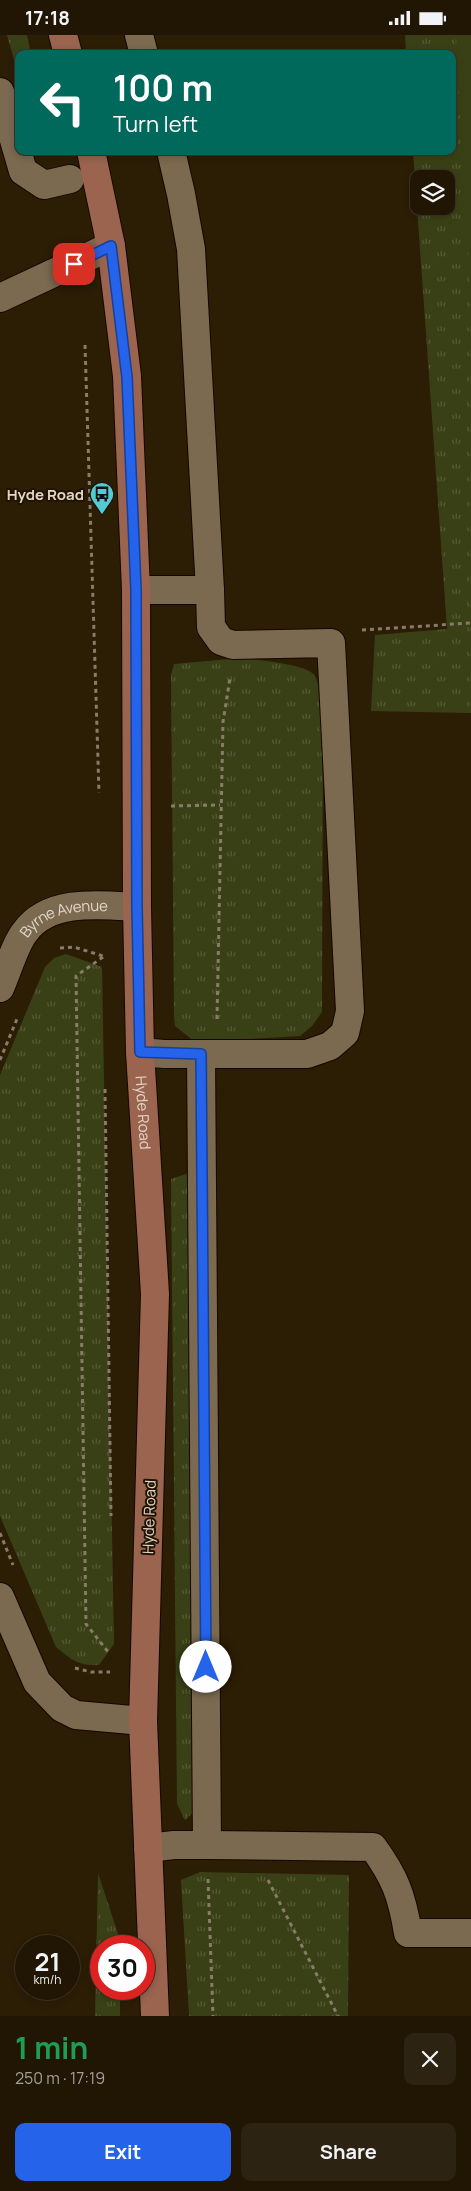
<!DOCTYPE html>
<html lang="en">
<head>
<meta charset="utf-8">
<style>
	:root { --surface:#211604; --page:#2d2313; --text:#f1f3f6; --muted:#a29f9a; --line:#3e3526; --accent:#2563eb }
	body { margin:0; font-family:Manrope,sans-serif; background:var(--page); color:var(--text); height:100vh; display:flex; flex-direction:column; font-size:19px; white-space:nowrap }
	* { box-sizing:border-box; margin:0 }
	p { font-size:16px; color:var(--muted) }
	.icon { flex:none; width:28px; height:28px; fill:none; stroke:currentColor; stroke-width:2; stroke-linecap:round; stroke-linejoin:round }
	.map { position:relative; height:1981px; overflow:hidden }
	.details { display:flex; flex-direction:column; background:var(--surface); flex:1 }
	.details>* { flex:none }
	.banner { position:absolute; left:15px; top:15px; width:441px; height:105px; border-radius:10px; box-shadow:0 2px 8px #0003,0 0 0 1px var(--line); background:#00695c; color:#fff; overflow:hidden }
	.buttons { position:absolute; left:410px; top:135px; display:grid; gap:10px }
	.buttons a { display:grid; place-items:center; width:45px; height:45px; border-radius:10px; background:var(--surface); box-shadow:0 2px 8px #0003,0 0 0 1px var(--line); font-size:25px }
	.speed { position:absolute; left:15px; top:1900px; display:flex; gap:10px; font-size:25px; font-weight:700; text-align:center }
	.speed>* { display:grid; place-content:center; width:65px; height:65px; border-radius:50%; background:var(--surface); box-shadow:0 2px 8px #0003,0 0 0 1px var(--line); line-height:1 }
	.speed small { font-size:12px; font-weight:400 }
	.speed .limit { border:8px solid #d22; background:#fff; color:#111 }
	.pin { position:absolute; display:grid; place-items:center; width:42px; height:42px; color:#fff; margin:-21px; border-radius:10px; box-shadow:0 2px 8px #0006 }
	.me { position:absolute; width:55px; margin:-28px; rotate:0deg; stroke-linejoin:round; filter:drop-shadow(0 0 4px #0008) }
	.turn { display:flex; align-items:center; gap:18px; height:105px; padding:0 15px; font-size:22px }
	.turn .icon { width:65px; height:65px; stroke-width:2.5 }
	.turn b { display:block; font-size:35px; line-height:42px }
	.round { display:grid; place-items:center; flex:none; width:52px; height:52px; border-radius:10px; background:var(--page) }
	.head { display:flex; align-items:center; justify-content:space-between; height:85px; padding:0 15px }
	h1 { font-size:30px; font-weight:700; line-height:38px; color:#1e9e55 }
	.action { display:flex; gap:10px; margin-top:auto; padding:10px 15px }
	.action a { flex:1; height:58px; border-radius:10px; background:var(--accent); color:#fff; font-size:20px; font-weight:700; line-height:58px; text-align:center }
	.action a+a { background:var(--page); color:var(--text) }
	.status { display:flex; justify-content:space-between; align-items:center; height:35px; padding:0 25px; background:var(--surface); direction:ltr }
	.status svg { height:14px; fill:currentColor }
	.map>svg:first-child { display:block }
</style>
</head>
<body>
<div class="status"><b>17:18</b><svg viewBox="0 0 49 12"><path d="M0 12V9h3v3zM5 12V6h3v6zM10 12V3h3v9zM15 12V0h3v12zM26 1h20v11H26zM47 4h2v5h-2z"/></svg></div>
<div class="map">
<svg width="471" height="1981" viewBox="0 0 471 1981">
	<defs>
		<pattern id="grass-tufts" width="24" height="20" patternUnits="userSpaceOnUse" patternTransform="scale(1.25)"><rect width="24" height="20" fill="#3a4016"/><path d="M3 7l-1-3M5 7V3M7 7l1-3M15 17l-1-3M17 17v-4M19 17l1-3" fill="none" stroke="#565b36"/></pattern>
	</defs>
	<rect width="100%" height="100%" fill="#2c1d05"/>
	<path fill="url(#grass-tufts)" fill-rule="evenodd" d="M7,0H27L31,19H19V42Z
		M405,0H471V678L371,676L375,600L447,594L413,116H452V19H406ZM419,144H446V171H419Z
		M241,623C256,625 309,629 315,641C321,654 322,670 323,683L322,977L312,991L300,1001L195,1007L175,991L174,981L171,640L174,629Z
		M66,919L102,932L114,1609L99,1630C78,1631 72,1625 56,1612L0,1481V1040L45,932L54,923Z
		M189,1138L199,1772L185,1785L177,1769L171,1144Z
		M200,1837L349,1840L348,1981H189L181,1845Z
		M98,1838L121,1908V1911H101V1954H120V1981H95Z"/>
	<path fill="#3a4016" d="M456,0H471V278Z"/>
	<g fill="none" stroke-linecap="round" stroke-linejoin="round">
		<g stroke="#140700" stroke-width="30">
			<g id="street">
				<path d="M139,0L144,19"/>
				<path d="M0,57L23,136L44,150L70,144"/>
				<path d="M171,116L181,159L191,214L210,555"/>
				<path d="M0,263L111,211"/>
				<path d="M136,555H210L211,592L221,606L233,610L331,608L350,976L345,998L330,1011L307,1019H164L140,1017"/>
				<path id="s1" d="M0,953C7,938 15,909 25,897C49,863 102,870 137,872"/>
				<path d="M0,1562L37,1647L62,1673L76,1680L143,1686"/>
				<path d="M207,1810L373,1812C395,1842 402,1861 408,1898H471"/>
				<path d="M148,1813L174,1810H207L201,1019"/>
			</g>
		</g>
		<g stroke="#140700" stroke-width="30">
			<g id="secondary">
				<path d="M63,0L68,19"/>
				<path id="s2" d="M91,116L111,211L127,341L136,555L137,872L140,1017L155,1259L143,1686L155,1981"/>
			</g>
		</g>
		<path stroke="#887b69" stroke-width="3" stroke-dasharray="4 4" stroke-linecap="butt" d="M85,310L99,758
			M362,595L471,588
			M171,771L220,770
			M60,913L74,912L103,921
			M103,922L76,941L86,1589L109,1618
			M217,984L223,687L230,643
			M0,1025L17,984
			M105,1054L111,1481
			M0,1498L13,1530
			M75,1633L91,1637H110
			M208,1844L213,1981
			M268,1845L338,1981"/>
		<use href="#street" stroke="#7b6950" stroke-width="28"/>
		<use href="#secondary" stroke="#9a644f" stroke-width="28"/>
	</g>
	<g fill="none" stroke-linecap="round" stroke-linejoin="round">
		<g stroke="#184099" stroke-width="12">
			<path id="route" d="M74,229L111,211L127,342L136,555L137,872L140,1017L201,1019L206,1632"/>
		</g>
		<use href="#route" stroke="#2563eb" stroke-width="9"/>
	</g>
	<defs>
		<g id="bus-pin" transform="scale(1.25)"><path d="M0 17L-7.5 6A9.5 9.5 0 1 1 7.5 6Z" fill="#51ccd4" stroke="#221300"/><path d="M-5-6H5V4H4V6H2V4H-2V6H-4V4H-5ZM-3.5-4V0h7V-4ZM-3.5 1.2v1.5H-2V1.2ZM2 1.2v1.5H3.5V1.2Z" fill="#111"/></g>
	</defs>
	<g fill-rule="evenodd">
		<use href="#bus-pin" x="102" y="459"/>
	</g>
	<g text-anchor="middle" dominant-baseline="central" stroke-width="4" stroke-linejoin="round" paint-order="stroke">
		<g font-size="15" font-weight="bold" fill="#e0d6c8" stroke="#221300" text-anchor="end">
			<text x="84" y="459">Hyde Road</text>
		</g>
		<g font-size="15" fill="#e0d6c8" stroke="#221300">
			<text stroke="none"><textPath href="#s1" startOffset="105">Byrne Avenue</textPath></text>
			<text stroke="none"><textPath href="#s2" startOffset="965">Hyde Road</textPath></text>
			<text transform="translate(149 1482) rotate(-88)">Hyde Road</text>
		</g>
	</g>
</svg>
<div class="buttons">
<a><svg class="icon" aria-label="layers" viewBox="0 0 24 24"><path d="M12 4l9 5-9 5-9-5zM3 14l9 5 9-5"/></svg></a>
</div>
<div class="speed"><div>21<small>km/h</small></div><div class="limit">30</div></div>
<div class="pin" style="left:74px;top:229px;background:#d93025"><svg class="icon" aria-label="arrive" viewBox="0 0 24 24"><path d="M6 21V4h12l-3 4 3 4H6"/></svg></div>
<svg class="me" style="left:206px;top:1632px" viewBox="-20 -20 40 40"><circle r="19" fill="#fff"/><path d="M0-13L10 11 0 6-10 11z" fill="#2563eb"/></svg>
<div class="banner">
<div class="turn"><svg class="icon" aria-label="left" viewBox="0 0 24 24"><path d="M17 20v-9H6M10 6l-5 5 5 5"/></svg><div><b>100 m</b>Turn left</div></div>
</div>
</div>
<section class="details">
<div class="head"><div><h1>1 min</h1><p>250 m · 17:19</p></div><a class="round"><svg class="icon" aria-label="close" viewBox="0 0 24 24"><path d="M6 6l12 12M18 6L6 18"/></svg></a></div>
<div class="action"><a>Exit</a><a>Share</a></div>
</section>
</body>
</html>
